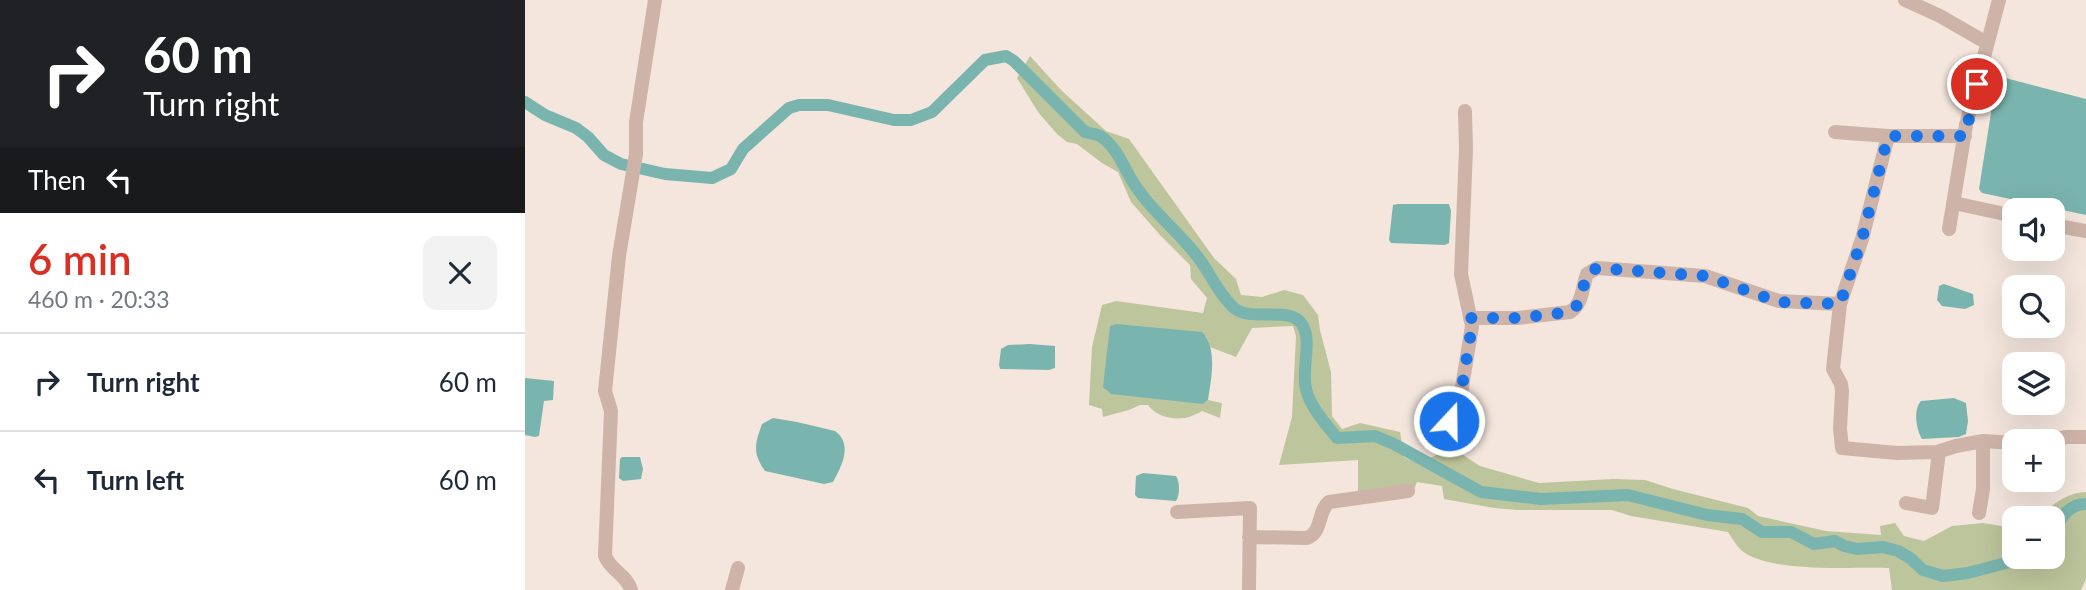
<!DOCTYPE html>
<html lang="en">
<head>
<meta charset="utf-8">
<style>
	:root { --surface:#fff; --page:#f2f2f3; --text:#1f2937; --muted:#747a83; --line:#e0e1e3; --accent:#d93025 }
	body { margin:0; font-family:Lato,sans-serif; background:var(--page); color:var(--text); height:100vh; display:flex; flex-direction:column; font-size:26px; white-space:nowrap }
	* { box-sizing:border-box; margin:0 }
	p { font-size:23px; color:var(--muted) }
	.icon { flex:none; width:38px; height:38px; fill:none; stroke:currentColor; stroke-width:2; stroke-linecap:round; stroke-linejoin:round }
	.map { position:relative; flex:1; overflow:hidden }
	.drawer { display:flex; flex-direction:column; background:var(--surface); width:525px }
	.drawer>* { flex:none }
	.top-card { background:#202124; color:#fff; overflow:hidden }
	.controls { position:absolute; left:1477px; top:198px; display:grid; gap:14px }
	.controls a { display:grid; place-items:center; width:63px; height:63px; border-radius:14px; background:var(--surface); box-shadow:0 7px 28px #0002; font-size:35px }
	.pin { position:absolute; display:grid; place-items:center; width:60px; height:60px; color:#fff; margin:-30px; border:4px solid #fff; border-radius:50%; box-shadow:0 2px 7px #0007 }
	.me { position:absolute; width:77px; margin:-38px; rotate:21deg; stroke-linejoin:round; filter:drop-shadow(0 0 5px #0008) }
	.turn { display:flex; align-items:center; gap:24px; height:147px; padding:0 28px; font-size:32px }
	.turn .icon { width:91px; height:91px; stroke-width:2.5 }
	.turn b { display:block; font-size:49px; line-height:60px }
	.then { display:flex; align-items:center; height:66px; padding:0 28px; background:#0003; gap:14px; font-size:26px }
	.round { display:grid; place-items:center; flex:none; width:74px; height:74px; border-radius:14px; background:var(--page) }
	.headline { display:flex; align-items:center; justify-content:space-between; height:119px; padding:0 28px }
	h1 { font-size:42px; font-weight:600; line-height:52px; color:var(--accent) }
	ul { padding:0; list-style:none }
	li { display:flex; align-items:center; gap:21px; height:98px; padding:0 28px; border-top:2px solid var(--line) }
	li div { flex:1 }
	li b { display:block; font-size:26px }
	li em { font-style:normal }
	main { display:flex; flex:1; min-height:0 }
	.map>svg:first-child { display:block }
</style>
</head>
<body>
<main>
<section class="drawer">
<div class="top-card">
<div class="turn"><svg class="icon" aria-label="right" viewBox="0 0 24 24"><path d="M7 20v-9h11M14 6l5 5-5 5"/></svg><div><b>60 m</b>Turn right</div></div>
<div class="then">Then<svg class="icon" aria-label="left" viewBox="0 0 24 24"><path d="M17 20v-9H6M10 6l-5 5 5 5"/></svg></div>
</div>
<div class="headline"><div><h1>6 min</h1><p>460 m · 20:33</p></div><a class="round"><svg class="icon" aria-label="close" viewBox="0 0 24 24"><path d="M6 6l12 12M18 6L6 18"/></svg></a></div>
<ul>
<li><svg class="icon" aria-label="right" viewBox="0 0 24 24"><path d="M7 20v-9h11M14 6l5 5-5 5"/></svg><div><b>Turn right</b></div><em>60 m</em></li>
<li><svg class="icon" aria-label="left" viewBox="0 0 24 24"><path d="M17 20v-9H6M10 6l-5 5 5 5"/></svg><div><b>Turn left</b></div><em>60 m</em></li>
</ul>
</section>
<div class="map">
<svg width="1561" height="590" viewBox="0 0 1561 590">
	<rect width="100%" height="100%" fill="#f4e6dd"/>
	<path fill="#bdc59c" d="M505,56L536,90L581,131L604,139L689,258L711,279L716,295L737,297L759,290L778,295L793,315L795,330L806,372L807,416L817,429L835,423L875,432L879,457L892,463L912,455L923,445L955,466L1014,483L1088,479L1120,480L1148,489L1223,508L1233,516L1301,531L1356,535L1355,526L1370,523L1379,536L1399,541L1427,526L1458,523L1489,528V556H1528V518H1511C1525,507 1542,492 1561,492V579L1556,590H1367L1364,568C1328,567 1242,573 1216,550C1211,545 1207,538 1203,532L1106,516L1087,510H992L969,508L919,499L917,486L892,482L887,494L833,495V460L754,465L767,417L771,336L768,326L727,328L711,357L685,347L681,336L678,404L683,400L697,403L695,418L677,411C672,414 665,417 660,418C648,420 630,416 623,405H615L604,410L578,417L577,409L564,405L567,347L577,305L591,301L678,313L682,298L666,279L665,265L635,235L606,202L593,172L577,163L552,144L542,142L532,134L513,112L492,78Z"/>
	<path fill="#7ab4ae" d="M1473,76L1561,99V215L1457,193L1454,189L1471,81Z
		M873,204H924L926,211L924,243L920,245L866,243L864,240L868,205Z
		M1419,284L1448,294L1449,305L1440,309L1417,306L1412,300L1414,286Z
		M591,324L677,332C693,348 686,380 683,400L678,404L586,394L578,387L585,326Z
		M505,344L530,346V368L524,370L475,369L474,365L476,349L483,345Z
		M0,378L29,381L28,400L19,401L14,436L10,437L0,435Z
		M1429,398L1441,403L1443,421L1441,434L1434,437L1397,439C1391,429 1388,410 1396,401Z
		M248,418L272,422L310,431C328,444 317,466 308,482L299,484L240,471C227,452 230,444 237,424Z
		M97,457H115L118,469L116,479L98,481L94,478L95,459Z
		M618,473L651,476C655,482 655,495 651,501L613,498L610,495L611,476Z"/>
	<g fill="none" stroke-linecap="round" stroke-linejoin="round">
		<path stroke="#7ab4ae" stroke-width="12" d="M0,102L20,115L51,128L63,137L79,155L96,164L140,174L187,178L206,169L218,149L264,108L274,105H303L369,120H386L407,112L460,60L481,56L489,61L560,132C564,133 571,134 575,136C590,145 598,165 606,179C623,208 651,229 672,256C685,272 693,294 709,308C727,323 767,304 778,326C787,343 776,370 781,389C785,407 801,424 812,438L850,436L869,444L956,492L1016,499L1103,495L1182,515L1217,519L1237,532H1266L1289,544L1310,541L1319,546L1332,549L1358,547L1373,551L1385,558L1398,570L1418,576L1443,573L1507,556
			M1528,533C1536,519 1542,504 1561,504"/>
		<path stroke="#ceb4a8" stroke-width="14" d="M1380,0L1415,16L1462,43
			M1310,132L1363,136H1440
			M1363,136L1337,239L1315,304L1308,369L1316,384L1317,391L1315,429L1317,448L1372,453L1412,452L1431,446L1458,441L1489,443
			M1429,203L1489,216
			M1528,225L1561,231
			M1424,229L1441,125L1474,0
			M945,318H993L1045,312C1058,304 1057,287 1062,274L1072,268L1180,276L1254,301L1315,304
			M924,421L936,393L947,326L936,274L941,149L940,111
			M1518,441L1542,437H1561
			M1381,503L1407,508L1414,452
			M652,512L725,508L724,590
			M1454,513L1458,489V441
			M724,537L782,538C798,532 792,512 804,502L883,491
			M106,590C102,575 86,571 80,556L86,411L80,391L94,256L111,154V122L130,0
			M207,590L213,568"/>
	</g>
	<g fill="none" stroke-linecap="round" stroke-linejoin="round">
		<path stroke="#1a73e8" stroke-width="12" stroke-dasharray="0 21.6" d="M924,421L936,393L947,326L945,318H993L1045,312C1058,304 1057,287 1062,274L1072,268L1180,276L1254,302L1315,304L1337,239L1363,136H1440L1452,84"/>
	</g>
</svg>
<div class="controls">
<a><svg class="icon" aria-label="sound" viewBox="0 0 24 24"><path d="M4 9h4l5-4v14l-5-4H4zM17 9q2 3 0 6"/></svg></a>
<a><svg class="icon" aria-label="search" viewBox="0 0 24 24"><circle cx="10" cy="10" r="6"/><path d="M15 15l6 6"/></svg></a>
<a><svg class="icon" aria-label="layers" viewBox="0 0 24 24"><path d="M12 4l9 5-9 5-9-5zM3 14l9 5 9-5"/></svg></a>
<a>+</a>
<a>−</a>
</div>
<div class="pin" style="left:1452px;top:84px;background:#d93025"><svg class="icon" aria-label="arrive" viewBox="0 0 24 24"><path d="M6 21V4h12l-3 4 3 4H6"/></svg></div>
<svg class="me" style="left:924px;top:421px" viewBox="-20 -20 40 40"><circle r="17" fill="#1a73e8" stroke="#fff" stroke-width="3"/><path d="M0-11L8 9 0 5-8 9z" fill="#fff"/></svg>
</div>
</main>
</body>
</html>
